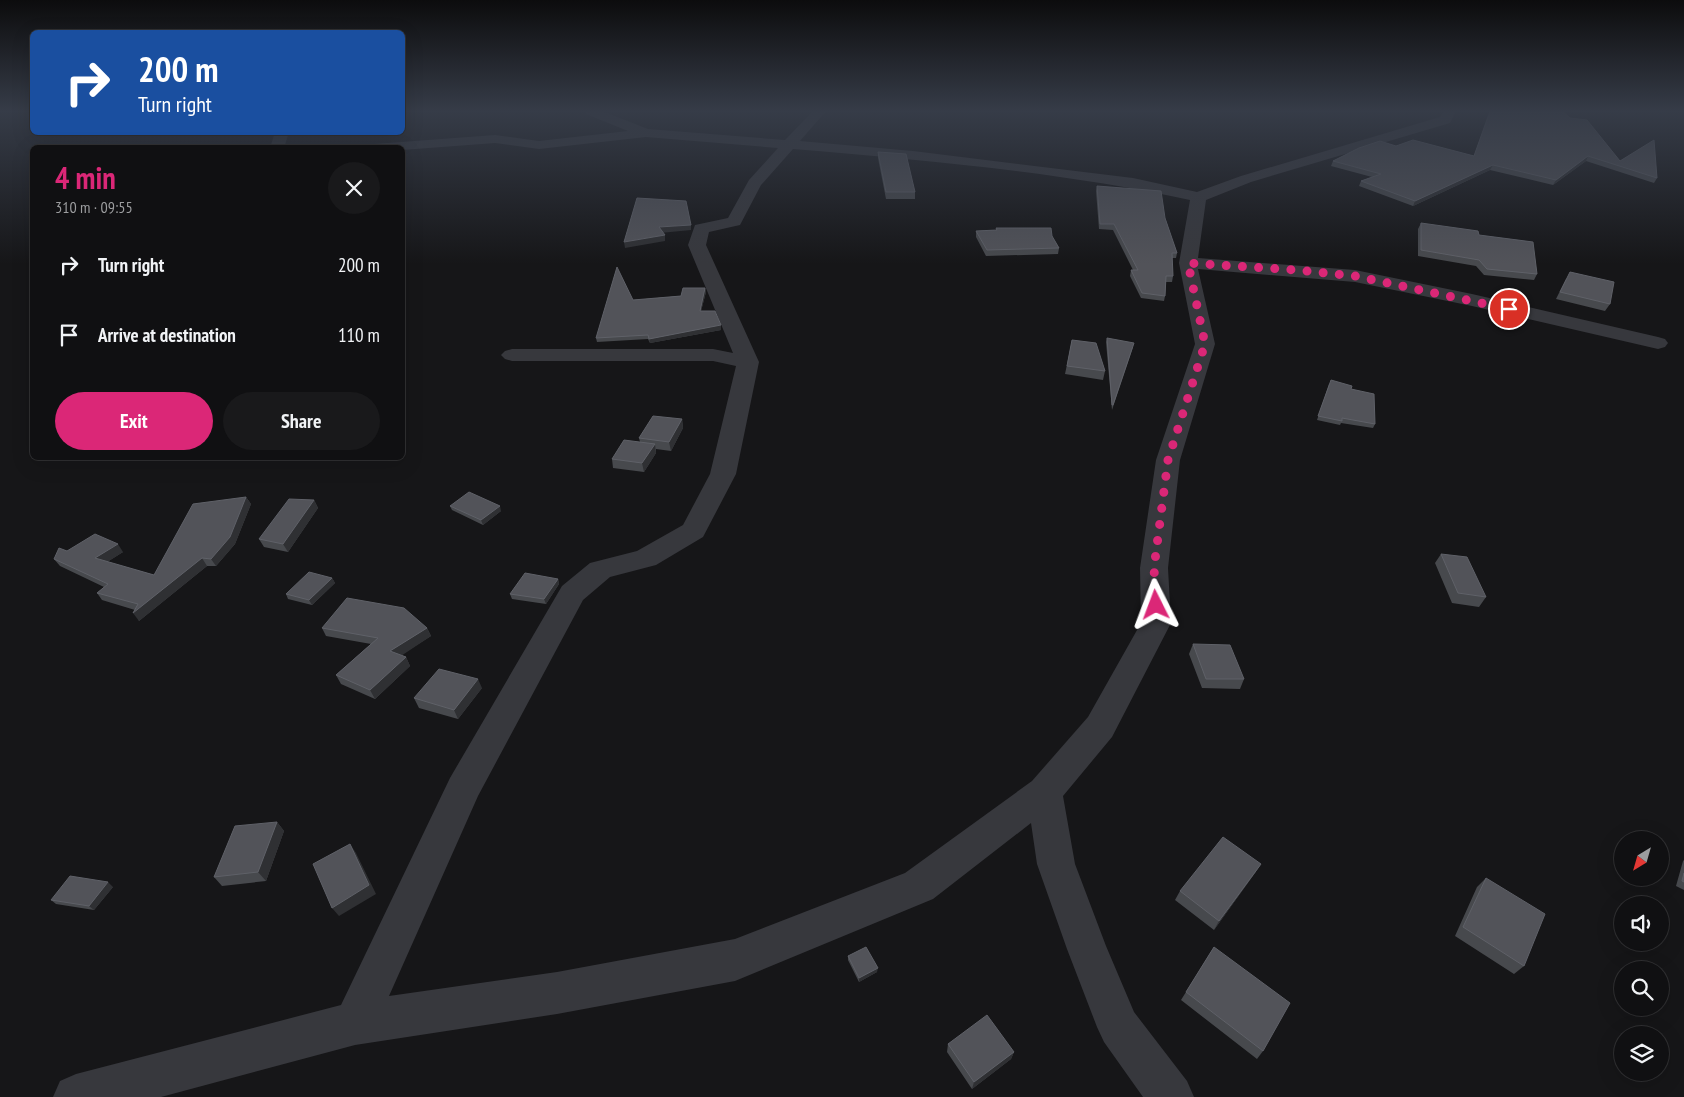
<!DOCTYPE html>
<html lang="en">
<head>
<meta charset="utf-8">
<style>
	:root { --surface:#101012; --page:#19191b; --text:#f1f3f6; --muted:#9c9d9f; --line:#303032; --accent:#db2777 }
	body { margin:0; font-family:"PT Sans Narrow",sans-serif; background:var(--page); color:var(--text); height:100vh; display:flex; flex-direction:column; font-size:19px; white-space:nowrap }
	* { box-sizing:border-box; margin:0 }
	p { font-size:16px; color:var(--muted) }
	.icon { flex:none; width:28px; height:28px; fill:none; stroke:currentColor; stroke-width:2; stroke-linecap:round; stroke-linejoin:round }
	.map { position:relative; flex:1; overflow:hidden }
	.sheet { position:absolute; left:30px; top:145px; width:375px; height:315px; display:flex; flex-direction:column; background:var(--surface); border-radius:8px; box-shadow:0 5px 20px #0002,0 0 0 1px var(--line) }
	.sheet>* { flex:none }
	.top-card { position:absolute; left:30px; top:30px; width:375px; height:105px; border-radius:8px; box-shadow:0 5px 20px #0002,0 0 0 1px var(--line); background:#1a4fa0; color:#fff; overflow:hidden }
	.needle { width:32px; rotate:217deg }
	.buttons { position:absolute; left:1614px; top:831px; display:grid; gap:10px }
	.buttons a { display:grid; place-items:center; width:55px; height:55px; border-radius:50%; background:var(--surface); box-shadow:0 5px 20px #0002,0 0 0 1px var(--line); font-size:25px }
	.pin { position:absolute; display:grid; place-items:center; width:42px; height:42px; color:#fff; margin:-21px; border:2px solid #fff; border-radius:50%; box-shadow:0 1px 5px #0007 }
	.me { position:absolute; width:55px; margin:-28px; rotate:357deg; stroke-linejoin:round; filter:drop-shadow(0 0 4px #0008) }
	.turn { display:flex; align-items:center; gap:18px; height:105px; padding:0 25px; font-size:22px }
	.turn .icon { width:65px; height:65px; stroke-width:2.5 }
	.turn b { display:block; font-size:35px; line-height:42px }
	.round { display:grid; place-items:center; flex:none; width:52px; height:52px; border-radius:26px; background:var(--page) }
	.summary { display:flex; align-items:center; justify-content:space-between; height:85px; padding:0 25px }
	h1 { font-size:30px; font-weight:700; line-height:38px; color:var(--accent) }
	.primary-button { display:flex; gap:10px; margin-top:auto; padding:10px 25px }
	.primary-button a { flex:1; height:58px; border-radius:30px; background:var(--accent); color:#fff; font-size:20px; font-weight:700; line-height:58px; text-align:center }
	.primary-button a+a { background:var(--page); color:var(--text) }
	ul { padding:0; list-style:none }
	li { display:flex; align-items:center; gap:15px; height:70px; padding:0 25px }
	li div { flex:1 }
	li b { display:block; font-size:19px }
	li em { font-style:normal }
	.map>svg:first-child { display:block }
</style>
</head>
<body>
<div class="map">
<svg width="1684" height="1097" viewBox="0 0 1684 1097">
	<rect width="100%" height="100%" fill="#161618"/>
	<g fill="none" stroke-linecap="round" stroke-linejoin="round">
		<path fill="#37383d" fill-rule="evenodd" d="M585,111H602L648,129L785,140L813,111H826L800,141L913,151L1133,178L1197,192L1241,176L1440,117L1444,111H1456L1450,123L1251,182L1206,200L1198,258L1355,270L1472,294L1658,337L1665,339L1668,343L1665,347L1658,349L1472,306L1355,282L1198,269L1215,344L1180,460L1168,568L1171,623L1112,737L1063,796L1075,864L1106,946L1134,1012L1187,1081L1194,1097H1143L1104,1042L1097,1027L1067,949L1037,864L1031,823L933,899L735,981L557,1014L355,1045L161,1097H53L60,1081L76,1074L341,1005L450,778L562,586L590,563L637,551L683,525L710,474L736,366L713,361H512L505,359L501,355L505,351L512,349H713L733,353L688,245L695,225L728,218L749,180L778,148L646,137L539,149L495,143L402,150V148H367L374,144L495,135L539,141L628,131L586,114ZM793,149C924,160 1060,172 1190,200L1179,263L1195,344L1156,460L1140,568L1141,623L1088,717L1032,781L905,873L735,939L557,972L389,996L478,796L583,600L610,577L656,565L703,537L736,474L759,362L706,245L709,232L740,225L761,185Z
			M275,132H289L284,148H270Z"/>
	</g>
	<path fill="#47494d" d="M1490,111L1570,118L1620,161L1657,178L1654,183L1586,161L1553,185L1490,170L1413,206L1359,186L1361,181L1372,177L1331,166L1333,161L1396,146L1474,156Z
		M878,152L915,192V199H886L878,158Z
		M1097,186L1165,218L1177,253L1176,258H1172L1173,276L1172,282H1166L1165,296L1164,301L1141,298L1130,276L1131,270H1133L1113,230L1099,229L1096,191Z
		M1421,223L1479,235L1537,274L1534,280L1484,275L1476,266L1418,256V229Z
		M996,228L1052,236L1059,248L1058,254L986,256L976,237V231L996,230Z
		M1566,279L1610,304L1605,311L1556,299Z
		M705,288L706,292L701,311L721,330L650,343L648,339L597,342L596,338L633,300L681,296Z
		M1107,338L1133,347L1112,410L1106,342Z
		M1072,340L1105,371L1103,380L1065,374Z
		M1329,384L1351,389L1375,424L1373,428L1341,423L1340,425L1317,420Z
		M682,419L683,428L671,451L656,449V453L644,472L613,468L612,459L640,442L639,438Z
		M246,497L251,504L235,544L216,566H207L139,621L135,610L102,600L97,593L104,587L60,566L54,559L67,551L123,552L107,562L154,575Z
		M314,500L318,508L288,552L264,547L259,539Z
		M450,506L501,511L483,525L452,510Z
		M1441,554L1486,597L1479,607L1452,603L1435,563Z
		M332,578L335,583L312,605L288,599L286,594Z
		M558,579L559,584L546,604L512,599L510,594Z
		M322,628H427L431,636L401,655L406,657L410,666L375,699L341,684L336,675L371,644L326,636Z
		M1193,644L1244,679L1240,689L1202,688L1189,654Z
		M482,688L458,719L419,708L414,698Z
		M277,822L284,831L266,881L222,886L214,877Z
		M1684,860V890L1676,886L1683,861Z
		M1261,864L1255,873L1214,930L1175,900L1180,891Z
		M1486,878L1524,966L1514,974L1455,936L1477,887Z
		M113,887L94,910L56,904L51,900Z
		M1214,947L1263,1051L1257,1059L1181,1000Z
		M848,956L877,972L859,982L848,960Z
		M948,1044L1014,1052L1011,1059L972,1089L947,1052Z"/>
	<path fill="#2f3033" d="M1588,156L1586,161L1553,185L1556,180Z
		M1493,165L1490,170L1413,206L1415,201Z
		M691,225V230L660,233L659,227Z
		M665,235V241L625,248L624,242Z
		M705,288L706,292L700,315V311Z
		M721,325V330L650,343L649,339Z
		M682,419L683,428L671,451L669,442Z
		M655,444L656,453L644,472L642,463Z
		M246,497L251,504L235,544L216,566L211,559Z
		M314,500L318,508L288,552L283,544Z
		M500,506L501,511L483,525L481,520Z
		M118,544L123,552L101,566L95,558Z
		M202,558L207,566L139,621L133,613Z
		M332,578L335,583L312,605L309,600Z
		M558,579L559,584L546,604L544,599Z
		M427,628L431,636L395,660L390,651Z
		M406,657L410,666L375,699L370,690Z
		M478,679L482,688L458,719L454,710Z
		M277,822L284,831L266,881L258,872Z
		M350,844L356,853L376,894L339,916L332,908Z
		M1261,864L1255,873L1214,930L1219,921Z
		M108,882L113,887L94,910L89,906Z
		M878,968L877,972L859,982V978Z
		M1014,1052L1011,1059L972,1089L974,1082Z"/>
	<path fill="#525359" stroke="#5f6168" d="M1490,111H1546L1565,113L1570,118L1587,120L1620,161L1654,140L1657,178L1588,156L1556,180L1493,165L1415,201L1361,181L1381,174L1333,161L1359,148L1380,141L1396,146L1413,140L1474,156Z
		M878,152L906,154L915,192H886Z
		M1097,186L1161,191L1165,218L1177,253H1172L1173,276H1166L1165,296L1142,293L1131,270H1138L1114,224H1100Z
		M637,198L686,201L691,225L659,227L665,235L624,242Z
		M1421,223L1478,231L1479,235L1533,242L1537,274L1487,269L1479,260L1421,250Z
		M996,228H1051L1052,236L1059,248L987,250L976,231L997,230Z
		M617,267L633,300L681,296L683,288H705L700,311H715L721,325L649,339L648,335L596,338Z
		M1570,272L1614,282L1610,304L1560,292Z
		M1107,338L1134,343L1113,405H1112Z
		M1072,340L1096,343L1105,371L1067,366Z
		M1331,380L1352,386L1351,389L1374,394L1375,424L1342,418V421L1318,416Z
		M653,416L682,419L669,442L639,438Z
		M624,440L655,444L642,463L612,459Z
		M469,492L500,506L481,520L450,506Z
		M246,497L230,537L211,559L202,558L133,613L138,604L97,593L108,584L54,559L59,548L67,551L95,534L118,544L95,558L154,575L193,504Z
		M289,499L314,500L283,544L259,539Z
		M1441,554L1467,557L1486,597L1458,593Z
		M309,572L332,578L309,600L286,594Z
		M525,573L558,579L544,599L510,594Z
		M347,598L404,608L427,628L390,651L406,657L370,690L336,675L378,638L322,628Z
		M1193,644L1230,645L1244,679H1206Z
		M439,669L478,679L454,710L414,698Z
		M277,822L258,872L214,877L235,826Z
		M1223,837L1261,864L1219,921L1180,891Z
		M350,844L369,885L332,908L313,864Z
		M1684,873V882L1682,881Z
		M70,876L108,882L89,906L51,900Z
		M1486,878L1545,914L1524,966L1463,927Z
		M866,947L878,968L859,978L848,956Z
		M1214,947L1290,1003L1263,1051L1186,992Z
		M987,1015L1014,1052L974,1082L948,1044Z"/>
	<linearGradient id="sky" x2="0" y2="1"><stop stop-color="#0c0c0d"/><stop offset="0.42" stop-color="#363c48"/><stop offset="1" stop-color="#363c48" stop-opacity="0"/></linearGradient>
	<rect width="1684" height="264" fill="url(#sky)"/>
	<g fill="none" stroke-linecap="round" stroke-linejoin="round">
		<path stroke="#db2777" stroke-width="9" stroke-dasharray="0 16.2" d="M1156,605L1154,568L1168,460L1205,344L1188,263L1296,270L1355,276L1509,309"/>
	</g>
</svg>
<div class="buttons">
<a><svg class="needle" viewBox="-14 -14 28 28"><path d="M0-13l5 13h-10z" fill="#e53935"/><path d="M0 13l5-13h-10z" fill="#9c9d9f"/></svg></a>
<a><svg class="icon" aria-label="sound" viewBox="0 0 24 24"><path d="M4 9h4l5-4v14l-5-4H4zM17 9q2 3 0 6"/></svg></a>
<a><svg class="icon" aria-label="search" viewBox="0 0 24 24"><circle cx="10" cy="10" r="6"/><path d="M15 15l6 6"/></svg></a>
<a><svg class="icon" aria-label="layers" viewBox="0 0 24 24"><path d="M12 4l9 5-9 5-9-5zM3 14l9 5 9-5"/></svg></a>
</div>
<div class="pin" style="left:1509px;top:309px;background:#d93025"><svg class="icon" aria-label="arrive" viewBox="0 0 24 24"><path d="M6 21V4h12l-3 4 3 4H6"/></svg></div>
<svg class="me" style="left:1156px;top:605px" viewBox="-20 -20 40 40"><path d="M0-17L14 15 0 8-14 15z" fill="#db2777" stroke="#fff" stroke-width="4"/></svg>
<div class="top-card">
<div class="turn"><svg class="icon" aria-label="right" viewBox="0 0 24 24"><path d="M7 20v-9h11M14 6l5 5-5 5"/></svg><div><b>200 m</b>Turn right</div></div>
</div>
<section class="sheet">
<div class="summary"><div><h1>4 min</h1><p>310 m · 09:55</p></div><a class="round"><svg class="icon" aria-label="close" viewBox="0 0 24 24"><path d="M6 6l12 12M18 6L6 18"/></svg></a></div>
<ul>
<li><svg class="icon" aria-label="right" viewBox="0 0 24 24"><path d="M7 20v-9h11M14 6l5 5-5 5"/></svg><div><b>Turn right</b></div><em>200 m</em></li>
<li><svg class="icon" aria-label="arrive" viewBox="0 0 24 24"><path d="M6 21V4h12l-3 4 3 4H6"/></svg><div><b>Arrive at destination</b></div><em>110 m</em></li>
</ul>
<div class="primary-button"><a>Exit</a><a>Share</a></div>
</section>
</div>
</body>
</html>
